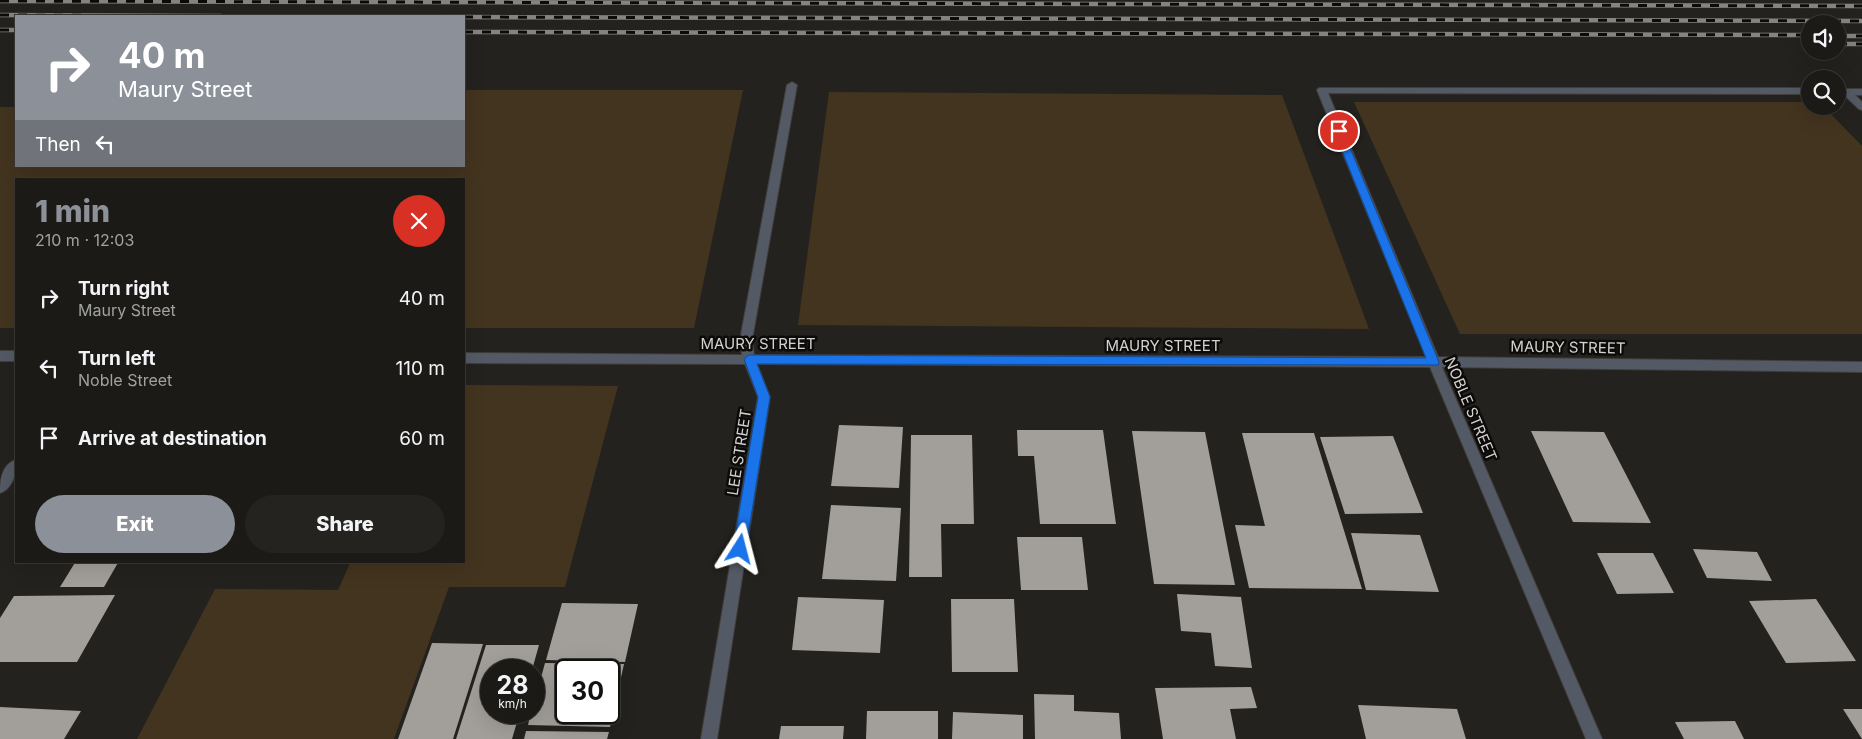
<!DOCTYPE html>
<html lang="en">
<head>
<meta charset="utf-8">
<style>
	:root { --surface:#1b1a16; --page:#24231f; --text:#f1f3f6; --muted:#a0a1a1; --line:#393835; --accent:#8c9099 }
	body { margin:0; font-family:Inter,sans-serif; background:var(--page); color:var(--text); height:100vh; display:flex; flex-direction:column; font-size:19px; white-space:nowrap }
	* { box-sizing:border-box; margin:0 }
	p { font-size:16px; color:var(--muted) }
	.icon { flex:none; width:28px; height:28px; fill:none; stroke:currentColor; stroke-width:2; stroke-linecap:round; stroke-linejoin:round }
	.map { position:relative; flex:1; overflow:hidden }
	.drawer { position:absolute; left:15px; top:178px; width:450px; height:385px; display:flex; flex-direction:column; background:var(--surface); border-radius:0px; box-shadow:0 5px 20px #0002,0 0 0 1px var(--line) }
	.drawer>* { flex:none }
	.banner { position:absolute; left:15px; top:15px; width:450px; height:152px; border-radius:0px; box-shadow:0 5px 20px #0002,0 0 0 1px var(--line); background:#8c9099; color:#fff; overflow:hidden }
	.fabs { position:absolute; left:1801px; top:15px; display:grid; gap:10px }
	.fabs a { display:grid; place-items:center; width:45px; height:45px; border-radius:50%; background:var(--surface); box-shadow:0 5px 20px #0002,0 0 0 1px var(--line); font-size:25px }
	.speed { position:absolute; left:480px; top:659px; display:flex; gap:10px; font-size:25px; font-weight:700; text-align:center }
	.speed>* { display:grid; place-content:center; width:65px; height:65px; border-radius:50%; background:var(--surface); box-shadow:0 5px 20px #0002,0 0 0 1px var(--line); line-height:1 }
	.speed small { font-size:12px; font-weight:400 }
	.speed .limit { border:2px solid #111; border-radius:8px; background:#fff; color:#111 }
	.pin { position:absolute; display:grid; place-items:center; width:42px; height:42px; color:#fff; margin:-21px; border:2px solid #fff; border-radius:50%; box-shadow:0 1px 5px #0007 }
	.me { position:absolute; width:55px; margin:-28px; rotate:9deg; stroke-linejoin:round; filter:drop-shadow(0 0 4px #0008) }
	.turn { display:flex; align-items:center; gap:18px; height:105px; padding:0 20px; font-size:22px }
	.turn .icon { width:65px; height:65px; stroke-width:2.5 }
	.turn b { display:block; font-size:35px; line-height:42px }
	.then { display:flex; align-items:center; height:48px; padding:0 20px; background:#0003; gap:10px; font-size:19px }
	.round { display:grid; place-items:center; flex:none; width:52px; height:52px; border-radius:26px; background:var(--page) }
	.summary { display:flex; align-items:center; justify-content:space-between; height:85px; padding:0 20px }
	h1 { font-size:30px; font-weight:800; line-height:38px; color:var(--accent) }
	.button { display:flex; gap:10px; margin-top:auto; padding:10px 20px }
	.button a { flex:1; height:58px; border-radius:30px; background:var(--accent); color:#fff; font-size:20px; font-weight:800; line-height:58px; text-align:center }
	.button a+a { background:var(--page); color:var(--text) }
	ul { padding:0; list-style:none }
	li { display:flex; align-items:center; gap:15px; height:70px; padding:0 20px }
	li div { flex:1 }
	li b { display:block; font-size:19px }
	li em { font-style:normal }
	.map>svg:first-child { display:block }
</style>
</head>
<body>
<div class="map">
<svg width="1862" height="739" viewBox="0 0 1862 739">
	<rect width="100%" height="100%" fill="#24221e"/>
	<path fill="#43341f" d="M464,90H743L694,328H464V179H16V328H0V107H16V166H464Z
		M829,92L1282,95L1369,329L798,325Z
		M1354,102H1810V106H1823L1862,146V334H1460Z
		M464,385L618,386L565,587H449L394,739H137L215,589L338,590L351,561H464Z"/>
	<path fill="#a29f9a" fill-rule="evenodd" d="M839,425L903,427L899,488L831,486Z
		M1017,430H1103L1116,524H1040L1034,456H1018Z
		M1132,431L1205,432L1235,585L1154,584Z
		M1531,431L1604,432L1651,523L1573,522Z
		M1242,433H1314L1362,589L1249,588L1235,525L1265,526Z
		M911,435H972L974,524H941L942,577H909Z
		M1393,436L1423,513L1345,514L1320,437Z
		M831,505L901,508L896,581L822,579Z
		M1351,533L1420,535L1439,592L1366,590Z
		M1017,537H1082L1088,590H1021Z
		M1693,549L1757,552L1772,581L1707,578Z
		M1597,553H1653L1674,593L1617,594Z
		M76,561H119L104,587H60Z
		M1177,594L1241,597L1252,668L1215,666L1211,633L1181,631Z
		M115,595L77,662H0V618L14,596Z
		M798,597L884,600L880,653L792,650Z
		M951,599H1014L1018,672H952Z
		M1816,599L1856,661L1786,663L1749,601Z
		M562,603L638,604L625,662L546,660Z
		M432,643L483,644L453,739H398Z
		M486,645H539L532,670H491V712H520L512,739H456Z
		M545,663L624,664L610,727L528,725L531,712H534V703ZM566,670H609V712H566Z
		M1251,687L1257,708L1230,709L1236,739H1163L1155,688Z
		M1034,694L1074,695V711L1119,713L1121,739H1035Z
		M1358,705L1457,709L1466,739H1366Z
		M0,707L81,711L64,739H0Z
		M1843,709H1862V739Z
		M867,711H938V739H866Z
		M953,712L1023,715V739H952Z
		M1735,721L1744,739H1684L1675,722Z
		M781,726H844L843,739H779Z
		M526,731L609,732L607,739H524Z"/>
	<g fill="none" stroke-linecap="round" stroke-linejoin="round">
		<g stroke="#403e3a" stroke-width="2">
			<path id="minor" d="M792,82L797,85L752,340L754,355L1426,357L1317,90L1319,88H1810V94L1328,93L1438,357L1862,362V372L1442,367L1602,739H1586L1430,367L757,364L770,397L717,739H701L758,397L745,364L464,363V353L742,355L740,340L787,85Z
				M1838,89H1862V95H1855L1862,102V110L1859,109L1844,95H1838Z
				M0,351H16V361H0Z
				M16,460C16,472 14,488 0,493C0,480 2,464 16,460Z"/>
		</g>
		<use href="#minor" fill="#545a65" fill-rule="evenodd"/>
		<g stroke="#868481" stroke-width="4.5">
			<path id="rail" d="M0,1L1862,6
				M0,15L221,16
				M464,17L1862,21
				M0,30H16
				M464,32L1810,35
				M1838,36H1862
				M1838,44H1862"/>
		</g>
		<use href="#rail" stroke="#0d0b0a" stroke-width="3" stroke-dasharray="9" stroke-linecap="butt"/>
	</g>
	<path fill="#1a73e8" stroke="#114b97" d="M1339,128L1343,131L1439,362L1438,365L757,364L770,397L746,549L745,553L740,554L735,553L733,549L758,397L744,359L749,355L1426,358L1334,131Z"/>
	<g text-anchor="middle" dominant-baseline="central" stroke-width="5" stroke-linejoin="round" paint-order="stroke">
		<g font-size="15" fill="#d4d2d0" stroke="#0d0b0a">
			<text x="758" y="343">MAURY STREET</text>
			<text x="1163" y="345">MAURY STREET</text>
			<text transform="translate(1568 347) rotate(1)">MAURY STREET</text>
			<text transform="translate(1471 409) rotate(67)">NOBLE STREET</text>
			<text transform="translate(739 452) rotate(-81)">LEE STREET</text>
		</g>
	</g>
</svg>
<div class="fabs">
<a><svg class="icon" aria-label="sound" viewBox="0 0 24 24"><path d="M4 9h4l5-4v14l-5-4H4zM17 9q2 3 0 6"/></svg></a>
<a><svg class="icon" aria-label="search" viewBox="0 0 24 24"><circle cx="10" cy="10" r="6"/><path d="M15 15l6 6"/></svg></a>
</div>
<div class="speed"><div>28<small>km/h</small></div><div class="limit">30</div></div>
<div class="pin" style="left:1339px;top:131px;background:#d93025"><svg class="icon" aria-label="arrive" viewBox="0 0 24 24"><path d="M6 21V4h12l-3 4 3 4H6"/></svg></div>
<svg class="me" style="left:740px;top:549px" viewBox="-20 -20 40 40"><path d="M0-17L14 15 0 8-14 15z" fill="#1a73e8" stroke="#fff" stroke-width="4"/></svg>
<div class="banner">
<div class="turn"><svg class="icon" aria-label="right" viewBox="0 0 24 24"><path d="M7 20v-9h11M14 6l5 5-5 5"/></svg><div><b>40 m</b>Maury Street</div></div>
<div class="then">Then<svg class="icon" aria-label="left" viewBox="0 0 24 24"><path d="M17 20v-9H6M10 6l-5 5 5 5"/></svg></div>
</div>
<section class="drawer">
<div class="summary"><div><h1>1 min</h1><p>210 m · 12:03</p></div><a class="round" style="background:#d93025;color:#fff"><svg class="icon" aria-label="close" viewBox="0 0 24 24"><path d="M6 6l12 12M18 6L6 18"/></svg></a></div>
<ul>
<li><svg class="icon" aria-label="right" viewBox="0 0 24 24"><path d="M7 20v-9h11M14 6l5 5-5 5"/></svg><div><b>Turn right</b><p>Maury Street</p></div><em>40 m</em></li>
<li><svg class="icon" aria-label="left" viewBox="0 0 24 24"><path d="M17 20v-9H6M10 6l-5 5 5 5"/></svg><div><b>Turn left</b><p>Noble Street</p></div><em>110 m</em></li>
<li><svg class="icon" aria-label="arrive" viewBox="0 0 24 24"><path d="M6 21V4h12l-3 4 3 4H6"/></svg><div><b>Arrive at destination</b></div><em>60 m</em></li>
</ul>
<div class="button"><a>Exit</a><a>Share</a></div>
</section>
</div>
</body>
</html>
